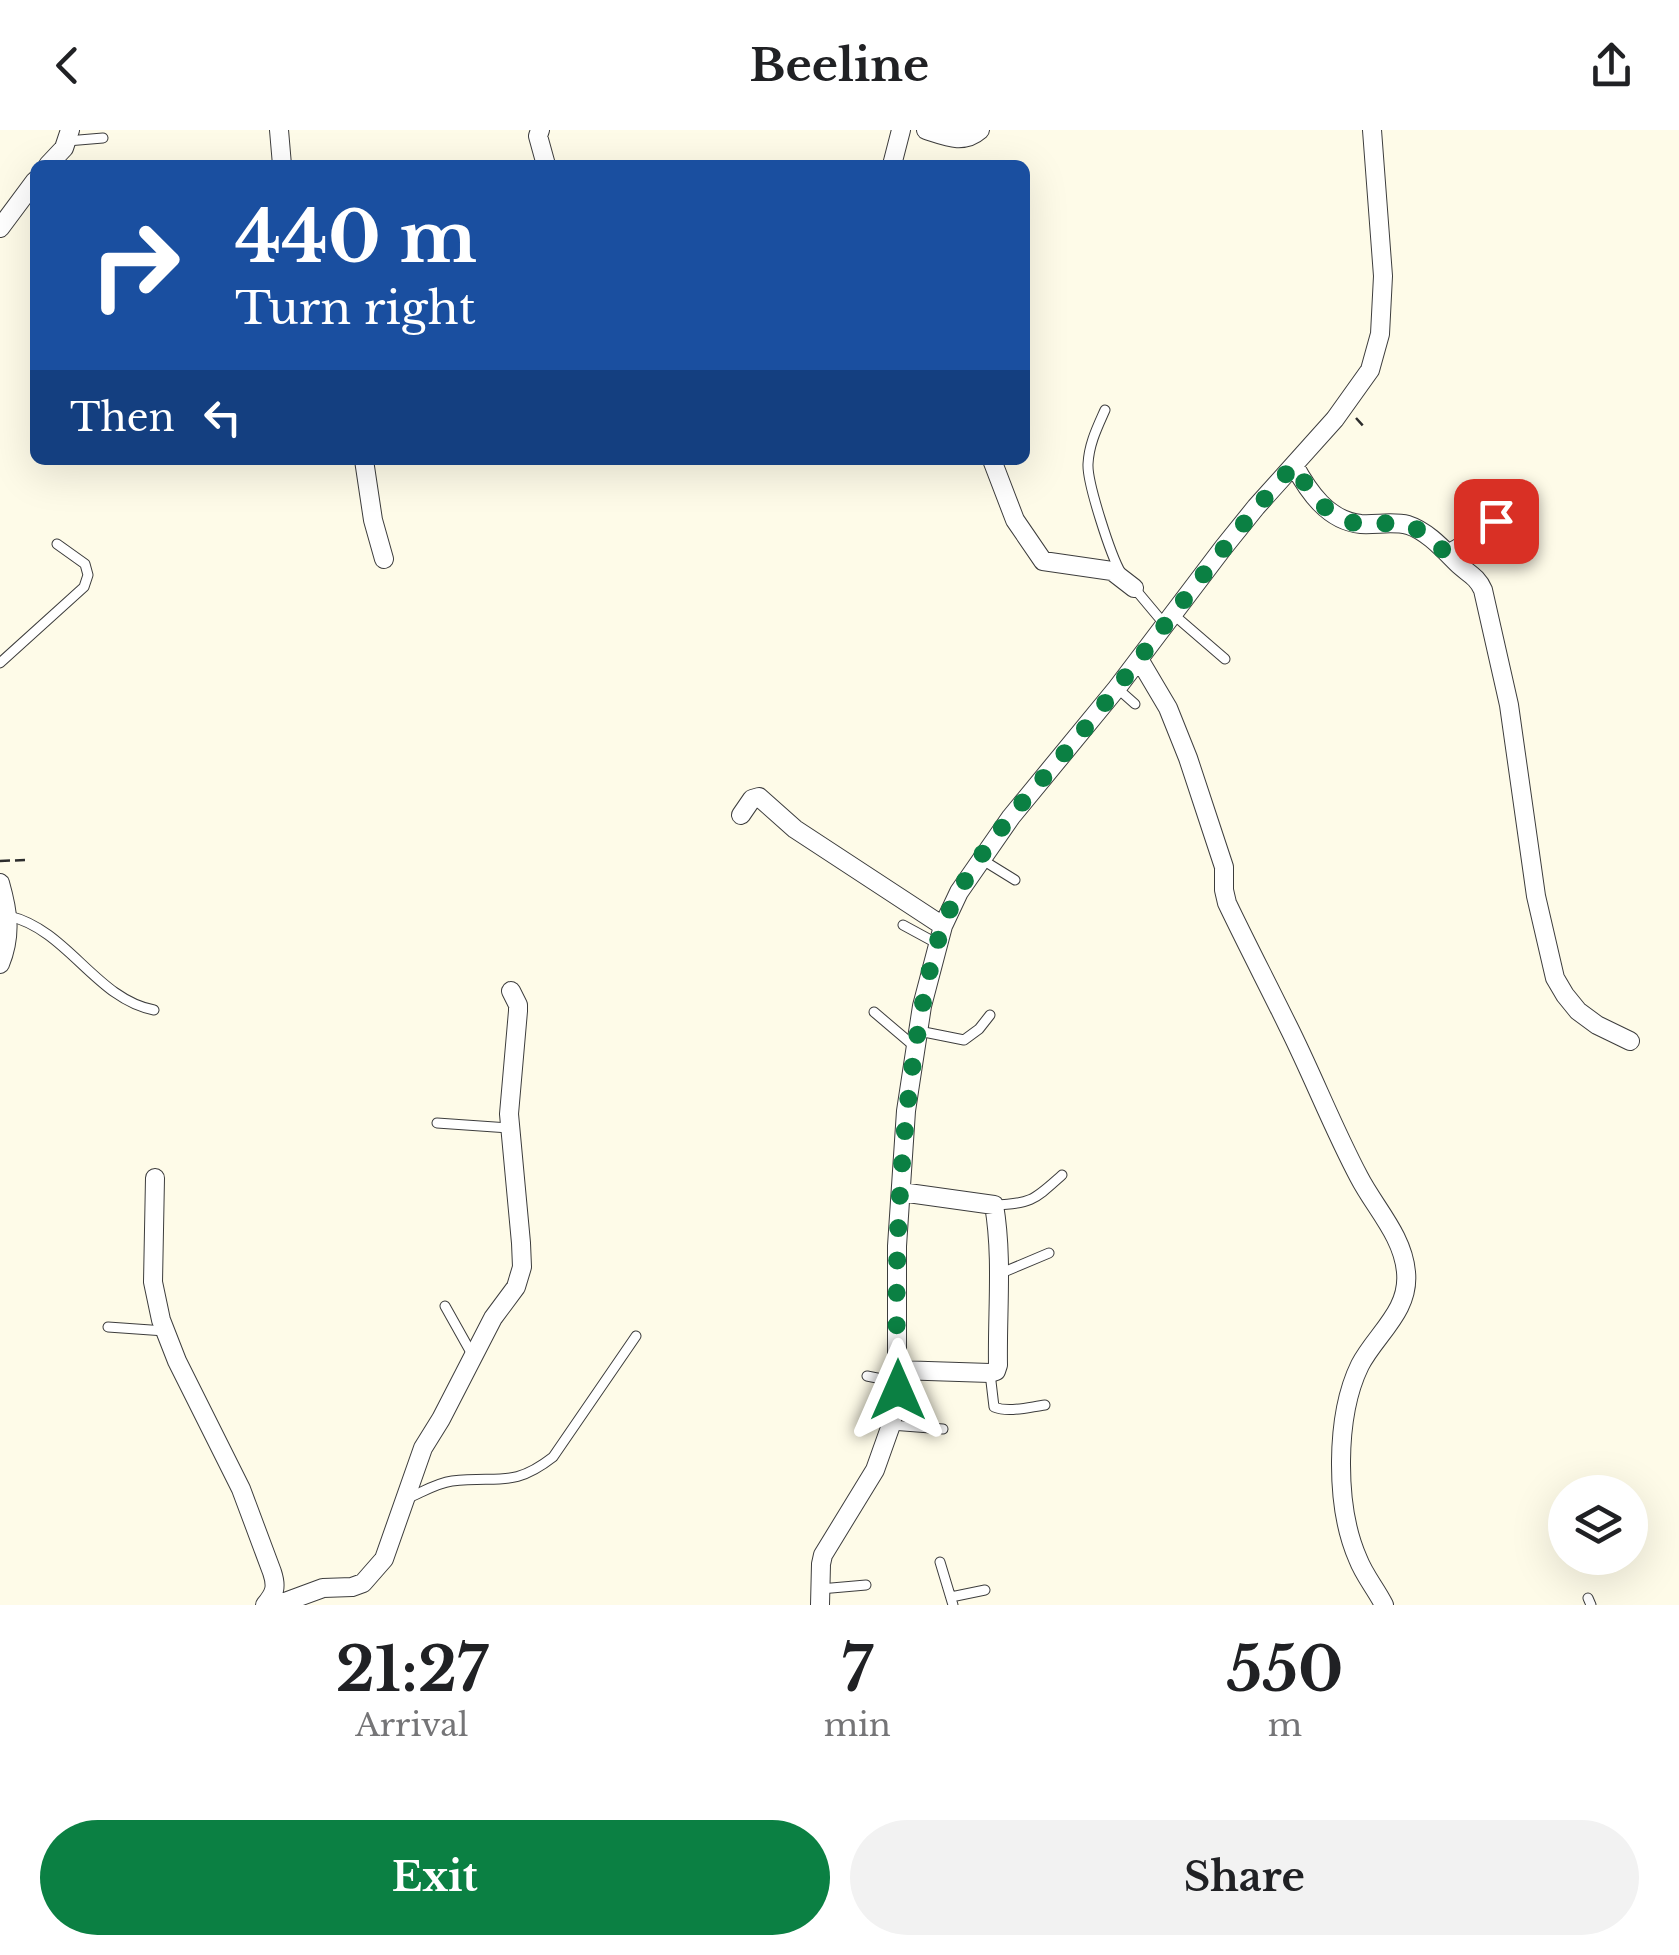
<!DOCTYPE html>
<html lang="en">
<head>
<meta charset="utf-8">
<style>
	:root { --surface:#fff; --page:#f2f2f2; --text:#202124; --muted:#757577; --accent:#0b8043 }
	body { margin:0; font-family:"Libre Baskerville",serif; background:var(--page); color:var(--text); height:100vh; display:flex; flex-direction:column; font-size:38px; white-space:nowrap }
	* { box-sizing:border-box; margin:0 }
	p { font-size:32px; color:var(--muted) }
	.icon { flex:none; width:55px; height:55px; fill:none; stroke:currentColor; stroke-width:2; stroke-linecap:round; stroke-linejoin:round }
	.map { position:relative; height:1475px; overflow:hidden }
	.side { display:flex; flex-direction:column; background:var(--surface); flex:1 }
	.side>* { flex:none }
	.banner { position:absolute; left:30px; top:30px; width:1000px; height:305px; border-radius:15px; box-shadow:0 10px 40px #0002; background:#1a4fa0; color:#fff; overflow:hidden }
	.controls { position:absolute; left:1548px; top:1345px; display:grid; gap:20px }
	.controls a { display:grid; place-items:center; width:100px; height:100px; border-radius:50%; background:var(--surface); box-shadow:0 10px 40px #0002; font-size:50px }
	.pin { position:absolute; display:grid; place-items:center; width:85px; height:85px; color:#fff; margin:-42px; border-radius:20px; box-shadow:0 5px 15px #0006 }
	.me { position:absolute; width:110px; margin:-55px; rotate:0deg; stroke-linejoin:round; filter:drop-shadow(0 0 8px #0008) }
	.turn { display:flex; align-items:center; gap:35px; height:210px; padding:0 40px; font-size:45px }
	.turn .icon { width:130px; height:130px; stroke-width:2.5 }
	.turn b { display:block; font-size:70px; line-height:85px }
	.then { display:flex; align-items:center; height:95px; padding:0 40px; background:#0003; gap:20px; font-size:38px }
	.eta { display:flex; justify-content:space-evenly; align-items:center; height:170px; text-align:center }
	.eta b { font-size:60px; font-weight:700; line-height:70px }
	.cta { display:flex; gap:20px; margin-top:auto; padding:20px 40px }
	.cta a { flex:1; height:115px; border-radius:60px; background:var(--accent); color:#fff; font-size:40px; font-weight:700; line-height:115px; text-align:center }
	.cta a+a { background:var(--page); color:var(--text) }
	header { display:flex; justify-content:space-between; align-items:center; height:130px; padding:0 40px; background:var(--surface); font-size:45px; font-weight:700 }
	.map>svg:first-child { display:block }
</style>
</head>
<body>
<header><svg class="icon" aria-label="back" viewBox="0 0 24 24"><path d="M15 5l-7 7 7 7"/></svg>Beeline<svg class="icon" aria-label="share" viewBox="0 0 24 24"><path d="M12 15V3M7 8l5-5 5 5M5 13v7h14v-7"/></svg></header>
<div class="map">
<svg width="1679" height="1475" viewBox="0 0 1679 1475">
	<rect width="100%" height="100%" fill="#fefbe8"/>
	<g fill="none" stroke-linecap="round" stroke-linejoin="round">
		<g stroke="#3d3d3d" stroke-width="11">
			<path id="lane" d="M67,11L103,8
				M1105,280C1097,298 1089,314 1088,334C1087,353 1111,426 1121,443
				M1446,420L1496,391
				M1135,459L1166,496
				M1174,485L1225,529
				M0,533L84,457L88,445L85,434L57,414
				M1117,558L1135,574
				M981,729L1015,750
				M9,786C68,800 96,869 154,880
				M903,795L938,814
				M874,882L914,916
				M919,901L964,910L979,899L990,885
				M437,993L509,998
				M994,1075C1032,1074 1035,1069 1062,1045
				M999,1144L1049,1123
				M445,1176L473,1226
				M108,1197L165,1201
				M990,1243L994,1277C1009,1283 1029,1277 1045,1275
				M867,1246L897,1252
				M891,1295L943,1299
				M406,1369C421,1363 436,1353 452,1351C498,1345 512,1359 553,1327L636,1206
				M940,1432L953,1475
				M820,1459L866,1455
				M951,1467L985,1460
				M1588,1468L1591,1475"/>
		</g>
		<g stroke="#3d3d3d" stroke-width="20">
			<path id="street" d="M279,0L282,35
				M540,0L538,6L546,35
				M926,0C945,6 963,15 980,0
				M48,35L64,18L70,0
				M892,35L901,0
				M0,98L35,51
				M364,330L373,390L384,429
				M992,330L1015,390L1043,431L1112,441L1134,458
				M1294,335C1308,361 1328,391 1361,394C1377,395 1392,391 1408,395C1427,401 1443,419 1457,433C1467,443 1477,446 1483,460L1509,575L1536,766L1555,848L1565,865L1578,881L1597,895L1630,911
				M1139,529L1168,578L1188,628L1224,737V760L1227,773C1247,815 1268,855 1288,896C1313,946 1333,998 1359,1047C1375,1078 1403,1106 1406,1142C1410,1181 1376,1204 1360,1235C1335,1286 1335,1377 1358,1429C1364,1445 1376,1459 1384,1475
				M741,685L752,669L759,667L795,699L943,796
				M0,753C8,781 12,805 0,834
				M155,1048L153,1152L161,1190L177,1231L241,1359L272,1442C277,1457 275,1463 265,1475
				M897,1240L990,1243L996,1241L998,1235C997,1182 1003,1127 994,1075L901,1062
				M277,1475L323,1458L352,1457L363,1453L384,1429L423,1318L441,1289L493,1188L516,1157L522,1137L521,1113L509,984L518,881V875L511,861
				M820,1475L821,1434L823,1425L875,1340L891,1295L897,1260V1116L906,981L922,876L943,796L959,762L1011,687L1117,558L1223,418L1256,377L1335,289L1370,240L1380,204L1383,146L1372,0"/>
		</g>
		<path stroke="#2c2c2c" stroke-width="2.5" stroke-dasharray="10 5" stroke-linecap="butt" d="M1356,288L1365,298
			M0,731L26,730"/>
		<use href="#lane" stroke="#fff" stroke-width="9"/>
		<use href="#street" stroke="#fff" stroke-width="18"/>
	</g>
	<g fill="none" stroke-linecap="round" stroke-linejoin="round">
		<path stroke="#0b8043" stroke-width="18" stroke-dasharray="0 32.4" d="M898,1260C894,1146 898,1031 915,919C922,877 929,833 944,793C974,718 1037,659 1086,597C1156,510 1219,418 1294,335C1309,362 1330,393 1364,394C1381,395 1396,390 1412,397C1425,402 1434,412 1444,421L1496,391"/>
	</g>
</svg>
<div class="controls">
<a><svg class="icon" aria-label="layers" viewBox="0 0 24 24"><path d="M12 4l9 5-9 5-9-5zM3 14l9 5 9-5"/></svg></a>
</div>
<div class="pin" style="left:1496px;top:391px;background:#d93025"><svg class="icon" aria-label="arrive" viewBox="0 0 24 24"><path d="M6 21V4h12l-3 4 3 4H6"/></svg></div>
<svg class="me" style="left:898px;top:1260px" viewBox="-20 -20 40 40"><path d="M0-17L14 15 0 8-14 15z" fill="#0b8043" stroke="#fff" stroke-width="4"/></svg>
<div class="banner">
<div class="turn"><svg class="icon" aria-label="right" viewBox="0 0 24 24"><path d="M7 20v-9h11M14 6l5 5-5 5"/></svg><div><b>440 m</b>Turn right</div></div>
<div class="then">Then<svg class="icon" aria-label="left" viewBox="0 0 24 24"><path d="M17 20v-9H6M10 6l-5 5 5 5"/></svg></div>
</div>
</div>
<section class="side">
<div class="eta">
<div><b>21:27</b><p>Arrival</p></div>
<div><b>7</b><p>min</p></div>
<div><b>550</b><p>m</p></div>
</div>
<div class="cta"><a>Exit</a><a>Share</a></div>
</section>
</body>
</html>
